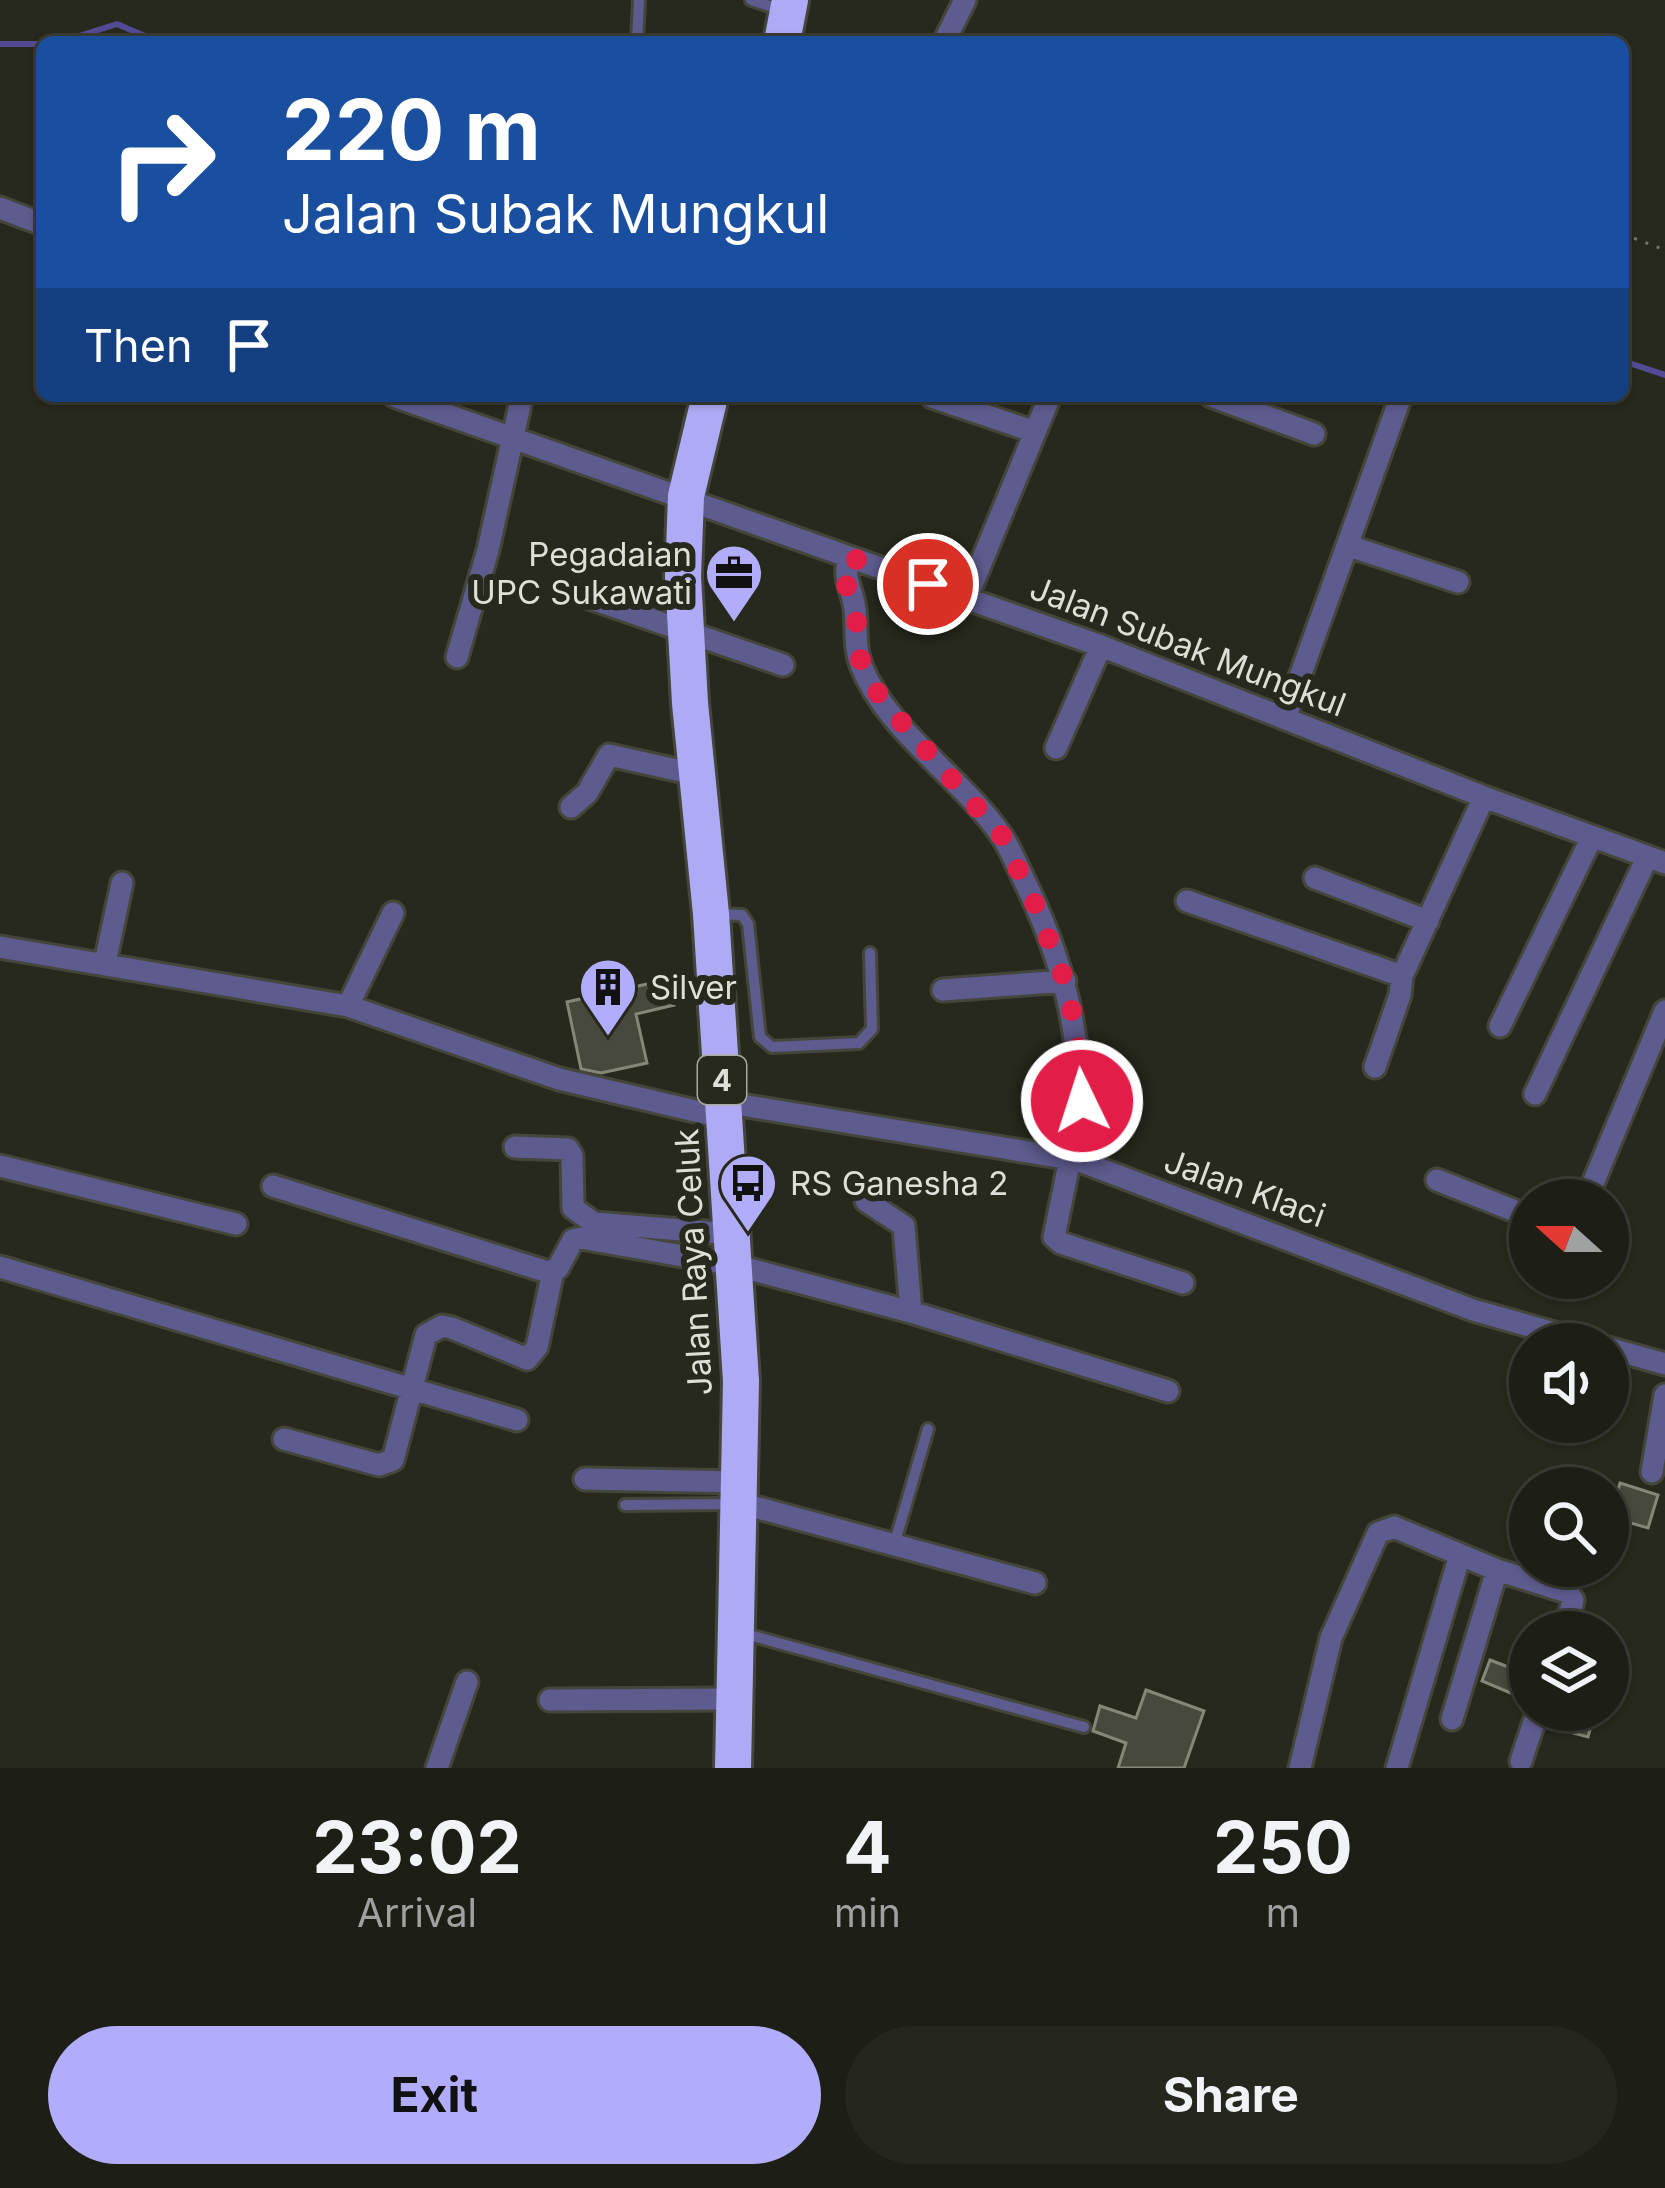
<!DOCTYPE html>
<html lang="en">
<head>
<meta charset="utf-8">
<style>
	:root { --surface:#1d1f16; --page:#25271f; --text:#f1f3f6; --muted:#a0a2a1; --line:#3b3d35; --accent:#b1adfa }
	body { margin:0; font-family:Inter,sans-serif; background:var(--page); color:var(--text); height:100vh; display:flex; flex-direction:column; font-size:45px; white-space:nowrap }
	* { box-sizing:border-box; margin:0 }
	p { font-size:39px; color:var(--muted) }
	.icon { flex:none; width:66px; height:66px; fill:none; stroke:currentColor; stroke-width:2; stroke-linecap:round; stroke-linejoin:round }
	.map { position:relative; height:1768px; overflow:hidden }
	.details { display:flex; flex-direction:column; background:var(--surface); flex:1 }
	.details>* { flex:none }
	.hud { position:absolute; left:36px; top:36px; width:1593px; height:366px; border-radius:18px; box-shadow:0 3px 9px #0004,0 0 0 3px var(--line); background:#1a4fa0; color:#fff; overflow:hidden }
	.needle { width:78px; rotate:291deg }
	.controls { position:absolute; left:1509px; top:1179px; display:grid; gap:24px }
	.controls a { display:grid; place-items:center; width:120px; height:120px; border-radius:50%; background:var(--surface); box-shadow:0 3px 9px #0004,0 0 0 3px var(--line); font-size:60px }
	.pin { position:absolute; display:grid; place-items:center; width:102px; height:102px; color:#fff; margin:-51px; border:6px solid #fff; border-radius:50%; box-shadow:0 3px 12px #0007 }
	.me { position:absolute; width:132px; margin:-66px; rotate:356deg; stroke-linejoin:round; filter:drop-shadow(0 0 9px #0008) }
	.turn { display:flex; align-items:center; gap:42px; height:252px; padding:0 48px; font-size:54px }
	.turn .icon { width:156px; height:156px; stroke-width:2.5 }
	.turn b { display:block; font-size:84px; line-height:102px }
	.then { display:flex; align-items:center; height:114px; padding:0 48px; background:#0003; gap:24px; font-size:45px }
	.eta { display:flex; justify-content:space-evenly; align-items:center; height:204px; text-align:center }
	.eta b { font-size:72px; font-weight:700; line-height:84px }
	.cta { display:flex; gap:24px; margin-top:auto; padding:24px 48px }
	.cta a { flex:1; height:138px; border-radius:72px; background:var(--accent); color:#111; font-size:48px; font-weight:700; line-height:138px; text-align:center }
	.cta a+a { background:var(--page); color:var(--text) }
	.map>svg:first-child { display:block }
</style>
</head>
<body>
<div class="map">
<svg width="1665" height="1768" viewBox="0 0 1665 1768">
	<rect width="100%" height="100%" fill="#27291d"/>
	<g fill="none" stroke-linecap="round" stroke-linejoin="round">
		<path stroke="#534a94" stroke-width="6" d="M60,42L117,24L159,42
			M0,44H42
			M1623,361L1665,375"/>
	</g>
	<path fill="#47493c" stroke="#858779" stroke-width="3" d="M669,979L674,1005L636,1014L647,1063L601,1073L581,1069L567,1002Z
		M1620,1483L1658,1495L1648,1528L1610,1517Z
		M1490,1660L1522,1672L1513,1694L1482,1681Z
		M1146,1690L1204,1711L1184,1768H1118L1126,1743L1093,1731L1100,1706L1136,1718Z
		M1563,1710L1594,1716L1588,1737L1558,1729Z"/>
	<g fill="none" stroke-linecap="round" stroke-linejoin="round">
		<g stroke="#44463b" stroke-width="16">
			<path id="lane" d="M751,0L782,10
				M637,42L639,0
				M715,914L742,915L748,924L760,1037L772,1047L859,1043L872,1029L870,953
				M625,1505L730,1504
				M894,1545L928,1429
				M742,1633L1084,1727"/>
		</g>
		<g stroke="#44463b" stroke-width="27">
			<path id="street" d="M944,42L965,0
				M0,208L42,224
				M394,396L1101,646L1484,797L1665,863
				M1211,396L1314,434
				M932,397L1035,432
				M1349,546L1458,582
				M849,558C842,580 853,589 855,610C857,628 854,647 861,665C886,730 962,778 1001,835C1011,849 1018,868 1026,884C1071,977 1086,1058 1077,1160
				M578,594L783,665
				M967,597L1050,396
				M457,657L488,550L522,396
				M1285,718L1401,396
				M1056,748L1101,646
				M571,807L587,793L609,755L699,775
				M1315,878L1428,921
				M1187,901L1402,976
				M0,947L348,1006L559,1079L725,1118
				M105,963L122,883
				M943,990L1065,981
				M348,1006L393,913
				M1500,1026L1592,837
				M1375,1067L1400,995L1402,976L1484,797
				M1535,1094L1647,858
				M723,1102L1077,1160L1473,1310L1593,1344
				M515,1147L568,1149L572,1156L573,1208L594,1223L732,1234
				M1070,1159L1054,1237L1061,1243L1183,1283
				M0,1166L236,1224
				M1437,1180L1530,1217
				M273,1186L548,1272L558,1268L573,1240L581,1238L734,1265L911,1312L1168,1391
				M1586,1200L1665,1011
				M866,1201L904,1226L911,1312
				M0,1267L517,1420
				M1608,1348L1665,1364
				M284,1439L379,1465L393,1460L426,1335L442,1326L452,1328L527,1359L537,1347L553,1271
				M1652,1472L1665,1395
				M585,1479L740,1482
				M740,1503L1035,1583
				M550,1700L736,1699
				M1452,1719L1497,1570
				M1521,1761L1538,1710
				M437,1768L467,1682
				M1300,1768L1331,1638L1378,1533L1394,1527L1497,1570L1567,1592L1573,1600L1565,1632
				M1397,1768L1460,1555"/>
		</g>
		<g stroke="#44463b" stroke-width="42">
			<path id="highway" d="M782,42L790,0
				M710,396L686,496L683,577L690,703L711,914L741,1381L733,1768"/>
		</g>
		<path stroke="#74756b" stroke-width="3" stroke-dasharray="3 9" stroke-linecap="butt" d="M1623,234L1665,250"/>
		<use href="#lane" stroke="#5e5b8e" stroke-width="10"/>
		<use href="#street" stroke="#5e5b8e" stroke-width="21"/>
		<use href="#highway" stroke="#aeaaf5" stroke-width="36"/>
	</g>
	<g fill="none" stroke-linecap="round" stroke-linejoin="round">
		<path stroke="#e11d48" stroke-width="21" stroke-dasharray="0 37.8" d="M928,584L849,557L844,579L855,608L861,664L882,700L1002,836L1035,904L1065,981L1078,1038L1082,1101"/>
	</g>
	<defs>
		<g id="office-pin" transform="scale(3)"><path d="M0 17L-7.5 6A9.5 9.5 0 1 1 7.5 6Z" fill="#b1adfa" stroke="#27291d"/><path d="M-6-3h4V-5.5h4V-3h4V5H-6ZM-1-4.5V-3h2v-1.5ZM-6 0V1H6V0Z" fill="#111"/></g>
		<g id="building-pin" transform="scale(3)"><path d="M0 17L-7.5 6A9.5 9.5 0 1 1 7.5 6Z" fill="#b1adfa" stroke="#27291d"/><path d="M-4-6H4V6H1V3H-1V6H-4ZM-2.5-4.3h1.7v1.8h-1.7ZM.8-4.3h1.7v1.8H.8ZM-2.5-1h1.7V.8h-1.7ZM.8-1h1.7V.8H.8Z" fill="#111"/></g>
		<g id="bus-pin" transform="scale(3)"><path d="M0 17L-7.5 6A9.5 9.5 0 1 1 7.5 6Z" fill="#b1adfa" stroke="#27291d"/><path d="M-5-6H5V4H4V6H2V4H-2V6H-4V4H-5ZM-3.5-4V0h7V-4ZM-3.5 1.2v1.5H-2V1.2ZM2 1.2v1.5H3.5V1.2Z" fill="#111"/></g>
	</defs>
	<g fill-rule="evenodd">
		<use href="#office-pin" x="734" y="573"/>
		<use href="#building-pin" x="608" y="987"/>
		<use href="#bus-pin" x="748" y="1183"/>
	</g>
	<g text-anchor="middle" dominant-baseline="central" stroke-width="12" stroke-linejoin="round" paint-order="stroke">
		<rect fill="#27291d" stroke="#a7a89f" stroke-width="3" x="698" y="1056" width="48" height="48" rx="9"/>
		<g font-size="30" font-weight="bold" fill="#dedfd7">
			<text x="722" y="1080">4</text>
		</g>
		<g font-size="33" fill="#dedfd7" stroke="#27291d" text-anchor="start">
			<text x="692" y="554" text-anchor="end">Pegadaian<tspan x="692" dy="38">UPC Sukawati</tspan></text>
			<text x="650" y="987">Silver</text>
			<text x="790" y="1183">RS Ganesha 2</text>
		</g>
		<g font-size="33" fill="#dedfd7" stroke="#27291d">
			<text transform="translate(1188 646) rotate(21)">Jalan Subak Mungkul</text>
			<text transform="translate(1245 1188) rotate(20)">Jalan Klaci</text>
			<text transform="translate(693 1262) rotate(-93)">Jalan Raya Celuk</text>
		</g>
	</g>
</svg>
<div class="controls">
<a><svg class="needle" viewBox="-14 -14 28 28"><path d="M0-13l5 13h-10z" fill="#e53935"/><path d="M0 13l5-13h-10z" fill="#a0a2a1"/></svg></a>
<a><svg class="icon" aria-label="sound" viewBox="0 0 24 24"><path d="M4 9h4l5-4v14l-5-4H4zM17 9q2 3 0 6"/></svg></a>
<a><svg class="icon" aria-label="search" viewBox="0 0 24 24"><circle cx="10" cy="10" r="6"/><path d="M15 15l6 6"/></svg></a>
<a><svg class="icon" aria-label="layers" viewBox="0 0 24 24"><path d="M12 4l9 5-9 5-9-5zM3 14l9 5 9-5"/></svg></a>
</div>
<div class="pin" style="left:928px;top:584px;background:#d93025"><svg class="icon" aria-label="arrive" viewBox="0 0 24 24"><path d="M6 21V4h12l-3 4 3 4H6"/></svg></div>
<svg class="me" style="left:1082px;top:1101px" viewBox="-20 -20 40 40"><circle r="17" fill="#e11d48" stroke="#fff" stroke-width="3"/><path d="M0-11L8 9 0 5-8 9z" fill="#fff"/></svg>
<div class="hud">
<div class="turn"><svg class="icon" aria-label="right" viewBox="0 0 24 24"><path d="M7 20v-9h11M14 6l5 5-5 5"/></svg><div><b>220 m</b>Jalan Subak Mungkul</div></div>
<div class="then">Then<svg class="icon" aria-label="arrive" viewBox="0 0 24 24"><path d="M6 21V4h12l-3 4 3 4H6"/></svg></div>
</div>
</div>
<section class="details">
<div class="eta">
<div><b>23:02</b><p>Arrival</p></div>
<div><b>4</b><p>min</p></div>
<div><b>250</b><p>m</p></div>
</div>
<div class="cta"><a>Exit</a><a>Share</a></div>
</section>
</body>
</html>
